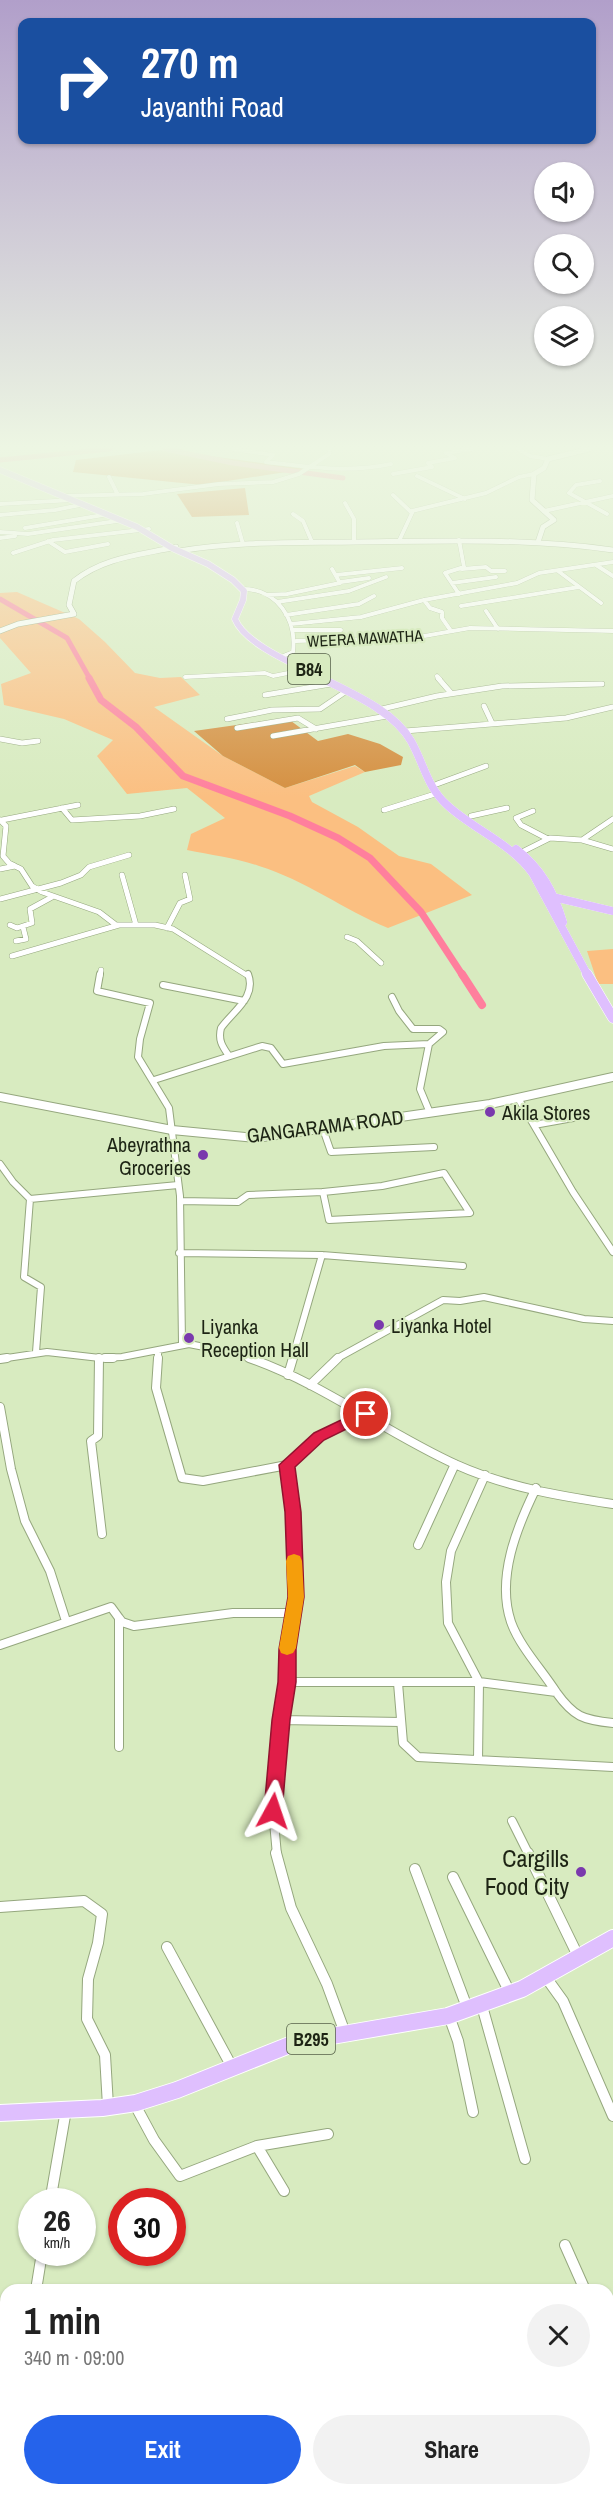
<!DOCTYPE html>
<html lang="en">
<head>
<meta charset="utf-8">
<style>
	:root { --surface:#fff; --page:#f2f2f2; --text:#222; --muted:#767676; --accent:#2563eb }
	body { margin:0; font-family:"Archivo Narrow",sans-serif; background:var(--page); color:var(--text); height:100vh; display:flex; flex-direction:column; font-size:22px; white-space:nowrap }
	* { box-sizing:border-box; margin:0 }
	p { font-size:20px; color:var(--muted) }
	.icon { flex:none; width:33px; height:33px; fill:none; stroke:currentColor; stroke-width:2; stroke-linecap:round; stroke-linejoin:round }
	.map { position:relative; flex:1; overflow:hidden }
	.sheet { position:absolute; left:0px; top:2284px; width:614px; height:212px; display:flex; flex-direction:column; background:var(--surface); border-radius:18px 18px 0 0; box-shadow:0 2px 4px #0004 }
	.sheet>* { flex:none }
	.hud { position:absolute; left:18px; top:18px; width:578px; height:126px; border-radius:12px; box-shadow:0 2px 4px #0004; background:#1a4fa0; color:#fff; overflow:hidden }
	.fabs { position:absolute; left:534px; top:162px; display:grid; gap:12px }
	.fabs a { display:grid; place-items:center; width:60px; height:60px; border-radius:50%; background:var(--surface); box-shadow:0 2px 4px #0004; font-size:30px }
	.speed { position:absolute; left:18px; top:2188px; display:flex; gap:12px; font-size:30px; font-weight:700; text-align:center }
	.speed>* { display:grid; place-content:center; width:78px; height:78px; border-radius:50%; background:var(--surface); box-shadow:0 2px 4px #0004; line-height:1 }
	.speed small { font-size:15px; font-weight:400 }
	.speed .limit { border:9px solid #d22; background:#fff; color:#111 }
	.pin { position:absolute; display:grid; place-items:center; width:51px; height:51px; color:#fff; margin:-26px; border:3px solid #fff; border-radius:50%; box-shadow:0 2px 6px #0007 }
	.me { position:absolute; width:66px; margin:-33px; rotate:5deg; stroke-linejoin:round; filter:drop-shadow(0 0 4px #0008) }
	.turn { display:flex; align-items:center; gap:21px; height:126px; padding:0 24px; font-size:27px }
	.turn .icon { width:78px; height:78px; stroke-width:2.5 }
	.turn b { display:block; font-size:42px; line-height:51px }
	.round { display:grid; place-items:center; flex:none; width:63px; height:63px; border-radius:32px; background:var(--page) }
	.head { display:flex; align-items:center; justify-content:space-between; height:102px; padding:0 24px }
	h1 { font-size:36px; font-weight:700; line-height:45px }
	.action { display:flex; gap:12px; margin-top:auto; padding:12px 24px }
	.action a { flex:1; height:69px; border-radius:36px; background:var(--accent); color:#fff; font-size:24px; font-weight:700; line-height:69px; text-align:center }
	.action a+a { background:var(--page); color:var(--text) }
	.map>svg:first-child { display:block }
</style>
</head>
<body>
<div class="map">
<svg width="613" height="2495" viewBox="0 0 613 2495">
	<rect width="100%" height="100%" fill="#d8ebc0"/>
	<path fill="#fbbf81" d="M17,592L79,619L105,642L135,673L160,678L181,677L200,695L154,707L223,756L285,788L355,766L365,772L309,796L312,802L358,827L399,856L431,864L472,895L388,928C344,910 305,880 259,866C236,858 211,855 187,850L191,834L225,818L187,788L127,794L97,756L113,740L64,719L4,705L1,684L31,673L0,638V593Z
		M613,949V984H598L587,951Z"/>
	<path fill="#d58f40" d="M170,449H182L189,453L305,469L202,485L73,472L76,460Z
		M245,488L249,515L192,517L177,494Z
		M287,718L318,741L348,734L380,744L403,757L401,765L365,772L355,765L285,788L223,756L194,731Z"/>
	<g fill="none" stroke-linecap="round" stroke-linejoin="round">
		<path stroke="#ff7f9d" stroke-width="5" d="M165,449L233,463L343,478
			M0,460L110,449
			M0,599L67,638L90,679"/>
		<path stroke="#ff7f9d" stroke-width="7" d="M89,678L101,700L136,727L183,776L290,816L338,838L370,858L421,912L463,976"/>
		<path stroke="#ff7f9d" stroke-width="8" d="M462,974L482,1005"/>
		<g stroke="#95a77e" stroke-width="4.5">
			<path id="minor-far4" d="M233,449L273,455L266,462C308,467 349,473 391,464
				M518,449L530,456L548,459
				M393,474L432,467L428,463L455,458L446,453L472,449
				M417,476L465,499
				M109,477L117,493
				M600,481L576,485L569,493L607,514
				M393,495L412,513L399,541
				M63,496L143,494L219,484L273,482L299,474L329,454L330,449
				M345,503L354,519V542
				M0,504L73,500
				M412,511L486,493L519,477L534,474
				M544,511L613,496
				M293,514L303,521L312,542
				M0,515L55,510L80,505
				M237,523L243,544
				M25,528L103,515
				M0,532L28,534L117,521
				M0,538L15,536
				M459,540L464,567L445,573L459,594
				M48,541L65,552L108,544
				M13,553L53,540L149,529
				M596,565L613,576
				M462,569L486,567L491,571H505
				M558,571L601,603
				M336,575L402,568
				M341,582L369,578
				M452,583L496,577
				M243,589C277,589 297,619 293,652L283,656
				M267,595L287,594L340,583L332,569
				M424,600L430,608L442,612V618L451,631
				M277,602L349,591L386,577
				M461,606L579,587
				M486,611L498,629
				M286,615L359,604L374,596
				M291,624L361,617L424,600L517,583L539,573L613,562
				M294,630H341
				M296,641L413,638L470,628L613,631
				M437,676L440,679
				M185,677L265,673L273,676L303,670"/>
		</g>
		<g stroke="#95a77e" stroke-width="6">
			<path id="minor-far3" d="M438,678L451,693
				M265,695L331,684
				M484,706L492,723
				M382,709L437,696L502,686L602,684
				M227,719L272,710L320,709L345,692
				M237,728L298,718L316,729
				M405,731L566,718L613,707
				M273,736L387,716
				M0,739L22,743L38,741
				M437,784L486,766
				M62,808L72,820L140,816L174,809
				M384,810L435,794
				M533,811L516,818L521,825L548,839
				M471,816L507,808
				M0,820L6,826L3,856L9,863L21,869L32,886L42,892L99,912L116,925H155L173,929L248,976
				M2,820L78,805
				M582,840L613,849
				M518,854L550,838L582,840L613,819
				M0,869L15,866
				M122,875L136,925
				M0,899L61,883L81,875L89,867L129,855
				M10,925L17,928L32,923L30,909L52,897
				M167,928L180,903L190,899L185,875
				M347,937L357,941L381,963
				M16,941L26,939L23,927
				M12,956L119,925
				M100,976L101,970"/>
		</g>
		<g stroke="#95a77e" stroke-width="8">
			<path id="minor-far2" d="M100,974L97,991L150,1003L140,1039L138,1057L169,1108L180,1196L182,1343
				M163,985L244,1001
				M392,997L399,1011L413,1029H439L443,1032L429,1044L420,1089L430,1113
				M229,1056C222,1046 218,1040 221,1028C233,1011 257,997 248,974
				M154,1080L262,1046L271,1048L283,1064L384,1046L429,1044
				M518,1098L573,1192L613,1252
				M534,1125L573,1118
				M323,1129L331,1152L434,1147
				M0,1164L13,1182L30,1199L178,1185
				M444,1173L470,1213L329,1220L323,1192L382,1186Z
				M30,1199L24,1277L41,1287L36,1352
				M180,1201L238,1202L248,1195L323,1192
				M179,1253L322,1255L463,1266
				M0,1359L47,1352L100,1358L122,1357L189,1344L235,1353L253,1359
				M158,1359V1351
				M292,1359L322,1255
				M336,1359L443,1300L460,1301L484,1297L584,1319L613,1321"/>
		</g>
		<g stroke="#95a77e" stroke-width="10">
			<path id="minor-far1" d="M99,1358L98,1436L91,1441L102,1534
				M105,1358H113
				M158,1358L156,1388L182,1478L203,1481L287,1465
				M249,1358C324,1384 386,1433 457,1465C506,1487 560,1496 613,1504
				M0,1359L7,1358
				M288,1375L293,1358
				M310,1385L338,1358
				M0,1407L11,1469L25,1521L50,1571L66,1621
				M536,1488C517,1527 496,1578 511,1622C520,1647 542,1670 556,1692
				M418,1545L455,1464
				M119,1618L122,1622L134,1626L233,1613H293
				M0,1645L111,1607L119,1618V1747
				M287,1682H479L556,1692C574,1717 583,1720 613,1723
				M398,1683L403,1743L418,1757L613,1767
				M281,1720L401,1722
				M478,1760L479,1682L448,1623L446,1582L451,1551L485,1475
				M512,1821L529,1855
				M277,1855L273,1811L281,1720L287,1682V1649L296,1597L293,1512L287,1465L319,1436L366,1414"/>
		</g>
		<g stroke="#95a77e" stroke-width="12">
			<path id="minor" d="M276,1853L291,1908L327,1984L345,2033
				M528,1853L578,1956
				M415,1869L468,2010
				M453,1877L510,1993
				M0,1907L84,1901L102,1914L98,1943L88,1979L87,2019L105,2055L108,2106
				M167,1947L232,2067
				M545,1976L563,2001L613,2116
				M482,2006L525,2159
				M449,2016L458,2041L473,2112
				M134,2103L154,2140L180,2176L257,2146L328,2134
				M257,2146L284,2191
				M50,2202L66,2110
				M565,2245L585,2290
				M36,2290L42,2253
				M608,2341L613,2354
				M461,2490V2495"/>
		</g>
		<g stroke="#95a77e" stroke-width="6">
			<path id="tertiary-far1" d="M538,542L543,527L554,520L532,500L534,474L544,468L548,459L589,449
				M179,551C238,541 297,543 357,542C443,541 528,538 613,550
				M0,631L18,624L74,614L69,605L74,581C104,557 140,555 176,547"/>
		</g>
		<g stroke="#95a77e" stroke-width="10">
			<path id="tertiary" d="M0,1097L172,1130L256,1138L490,1104L613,1077"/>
		</g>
		<g stroke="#fff" stroke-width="7">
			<path id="primary-far3" d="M0,470L137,527L172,548L208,564L233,580L244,591L243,600L235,619C245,645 299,666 324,679"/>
		</g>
		<g stroke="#fff" stroke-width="8">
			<path id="primary-far2" d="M321,678C351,693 394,711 411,741C424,764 427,787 447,805C474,830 511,843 533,874L588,976
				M516,849C541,868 554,892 563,922
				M549,896L613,911"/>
		</g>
		<g stroke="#fff" stroke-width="11">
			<path id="primary-far1" d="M587,974L613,1018"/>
		</g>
		<g stroke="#fff" stroke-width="18">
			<path id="primary" d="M0,2113L102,2108L136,2103L177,2090L297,2042L448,2016L522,1989L613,1938"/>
		</g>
		<use href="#minor-far4" stroke="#fff" stroke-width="4"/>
		<use href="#minor-far3" stroke="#fff" stroke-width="5"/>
		<use href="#minor-far2" stroke="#fff" stroke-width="6"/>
		<use href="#minor-far1" stroke="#fff" stroke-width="8"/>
		<use href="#minor" stroke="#fff" stroke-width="10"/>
		<use href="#tertiary-far1" stroke="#fff" stroke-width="5"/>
		<use href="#tertiary" stroke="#fff" stroke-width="8"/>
		<use href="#primary-far3" stroke="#dfbffe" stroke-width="6"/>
		<use href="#primary-far2" stroke="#dfbffe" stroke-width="8"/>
		<use href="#primary-far1" stroke="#dfbffe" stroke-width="10"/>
		<use href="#primary" stroke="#dfbffe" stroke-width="16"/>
	</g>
	<linearGradient id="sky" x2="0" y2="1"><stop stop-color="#b19fca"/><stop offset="0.56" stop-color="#edf6e3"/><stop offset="1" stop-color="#edf6e3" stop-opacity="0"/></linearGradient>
	<rect width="613" height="798" fill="url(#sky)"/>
	<path fill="#e11d48" stroke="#92132f" stroke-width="1.5" d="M366,1408L371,1410L373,1414L371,1417L324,1440L295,1467L301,1512L304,1597L296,1649V1682L290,1720L282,1811L279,1817L273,1819L266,1817L264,1811L272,1720L278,1682L279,1649L288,1597L285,1512L279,1465L314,1433Z"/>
	<path fill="#f59e0b" d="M294,1554L300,1556L302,1561L304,1597L296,1648L293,1653L287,1655L281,1653L279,1648L288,1597L286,1561L288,1556Z"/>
	<g fill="#7a39ad" stroke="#d8ebc0" stroke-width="2">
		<circle cx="490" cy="1112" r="6"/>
		<circle cx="203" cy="1155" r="6"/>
		<circle cx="379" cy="1325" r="6"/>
		<circle cx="189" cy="1338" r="6"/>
		<circle cx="581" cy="1872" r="6"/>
	</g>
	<g text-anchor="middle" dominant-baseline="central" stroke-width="4.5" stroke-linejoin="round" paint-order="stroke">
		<g font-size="16" fill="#1d2414" stroke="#d8ebc0">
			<text transform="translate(365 638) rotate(-3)">WEERA MAWATHA</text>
		</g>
		<g fill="#d8ebc0" stroke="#556048" stroke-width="1.5">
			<rect x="288" y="654" width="42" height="30" rx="4.5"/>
			<rect x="287" y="2024" width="48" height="30" rx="4.5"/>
		</g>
		<g font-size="18" font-weight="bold" fill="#1d2414">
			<text x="309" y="669">B84</text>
			<text x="311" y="2039">B295</text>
		</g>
		<g font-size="20" fill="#1d2414" stroke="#d8ebc0" text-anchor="start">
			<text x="502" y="1112">Akila Stores</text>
			<text x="191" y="1144" text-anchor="end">Abeyrathna<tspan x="191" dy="23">Groceries</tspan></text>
			<text x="391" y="1325">Liyanka Hotel</text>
			<text x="201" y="1326">Liyanka<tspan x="201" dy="23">Reception Hall</tspan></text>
		</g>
		<g font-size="20" fill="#1d2414" stroke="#d8ebc0">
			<text transform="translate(325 1126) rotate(-7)">GANGARAMA ROAD</text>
		</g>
		<g font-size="24" fill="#1d2414" stroke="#d8ebc0" text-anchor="end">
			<text x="569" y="1858">Cargills<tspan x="569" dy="28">Food City</tspan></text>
		</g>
	</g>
</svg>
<div class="fabs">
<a><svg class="icon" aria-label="sound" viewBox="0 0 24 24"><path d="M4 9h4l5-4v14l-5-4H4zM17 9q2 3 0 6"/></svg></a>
<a><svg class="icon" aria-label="search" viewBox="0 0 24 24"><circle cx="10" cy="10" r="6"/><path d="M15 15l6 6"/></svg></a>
<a><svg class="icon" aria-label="layers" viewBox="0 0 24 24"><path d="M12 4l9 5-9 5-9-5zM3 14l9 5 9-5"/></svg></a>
</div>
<div class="speed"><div>26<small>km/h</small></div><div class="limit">30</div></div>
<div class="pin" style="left:366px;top:1414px;background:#d93025"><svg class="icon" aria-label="arrive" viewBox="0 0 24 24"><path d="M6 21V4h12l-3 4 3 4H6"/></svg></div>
<svg class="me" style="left:273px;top:1811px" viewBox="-20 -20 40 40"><path d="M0-17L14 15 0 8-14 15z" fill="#e11d48" stroke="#fff" stroke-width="4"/></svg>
<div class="hud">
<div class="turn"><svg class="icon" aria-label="right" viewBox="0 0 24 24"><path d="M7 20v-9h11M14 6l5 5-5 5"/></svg><div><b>270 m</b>Jayanthi Road</div></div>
</div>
<section class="sheet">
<div class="head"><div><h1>1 min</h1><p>340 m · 09:00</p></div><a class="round"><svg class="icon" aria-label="close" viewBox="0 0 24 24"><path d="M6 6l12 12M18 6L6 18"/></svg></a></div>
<div class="action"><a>Exit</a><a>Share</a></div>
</section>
</div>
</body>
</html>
